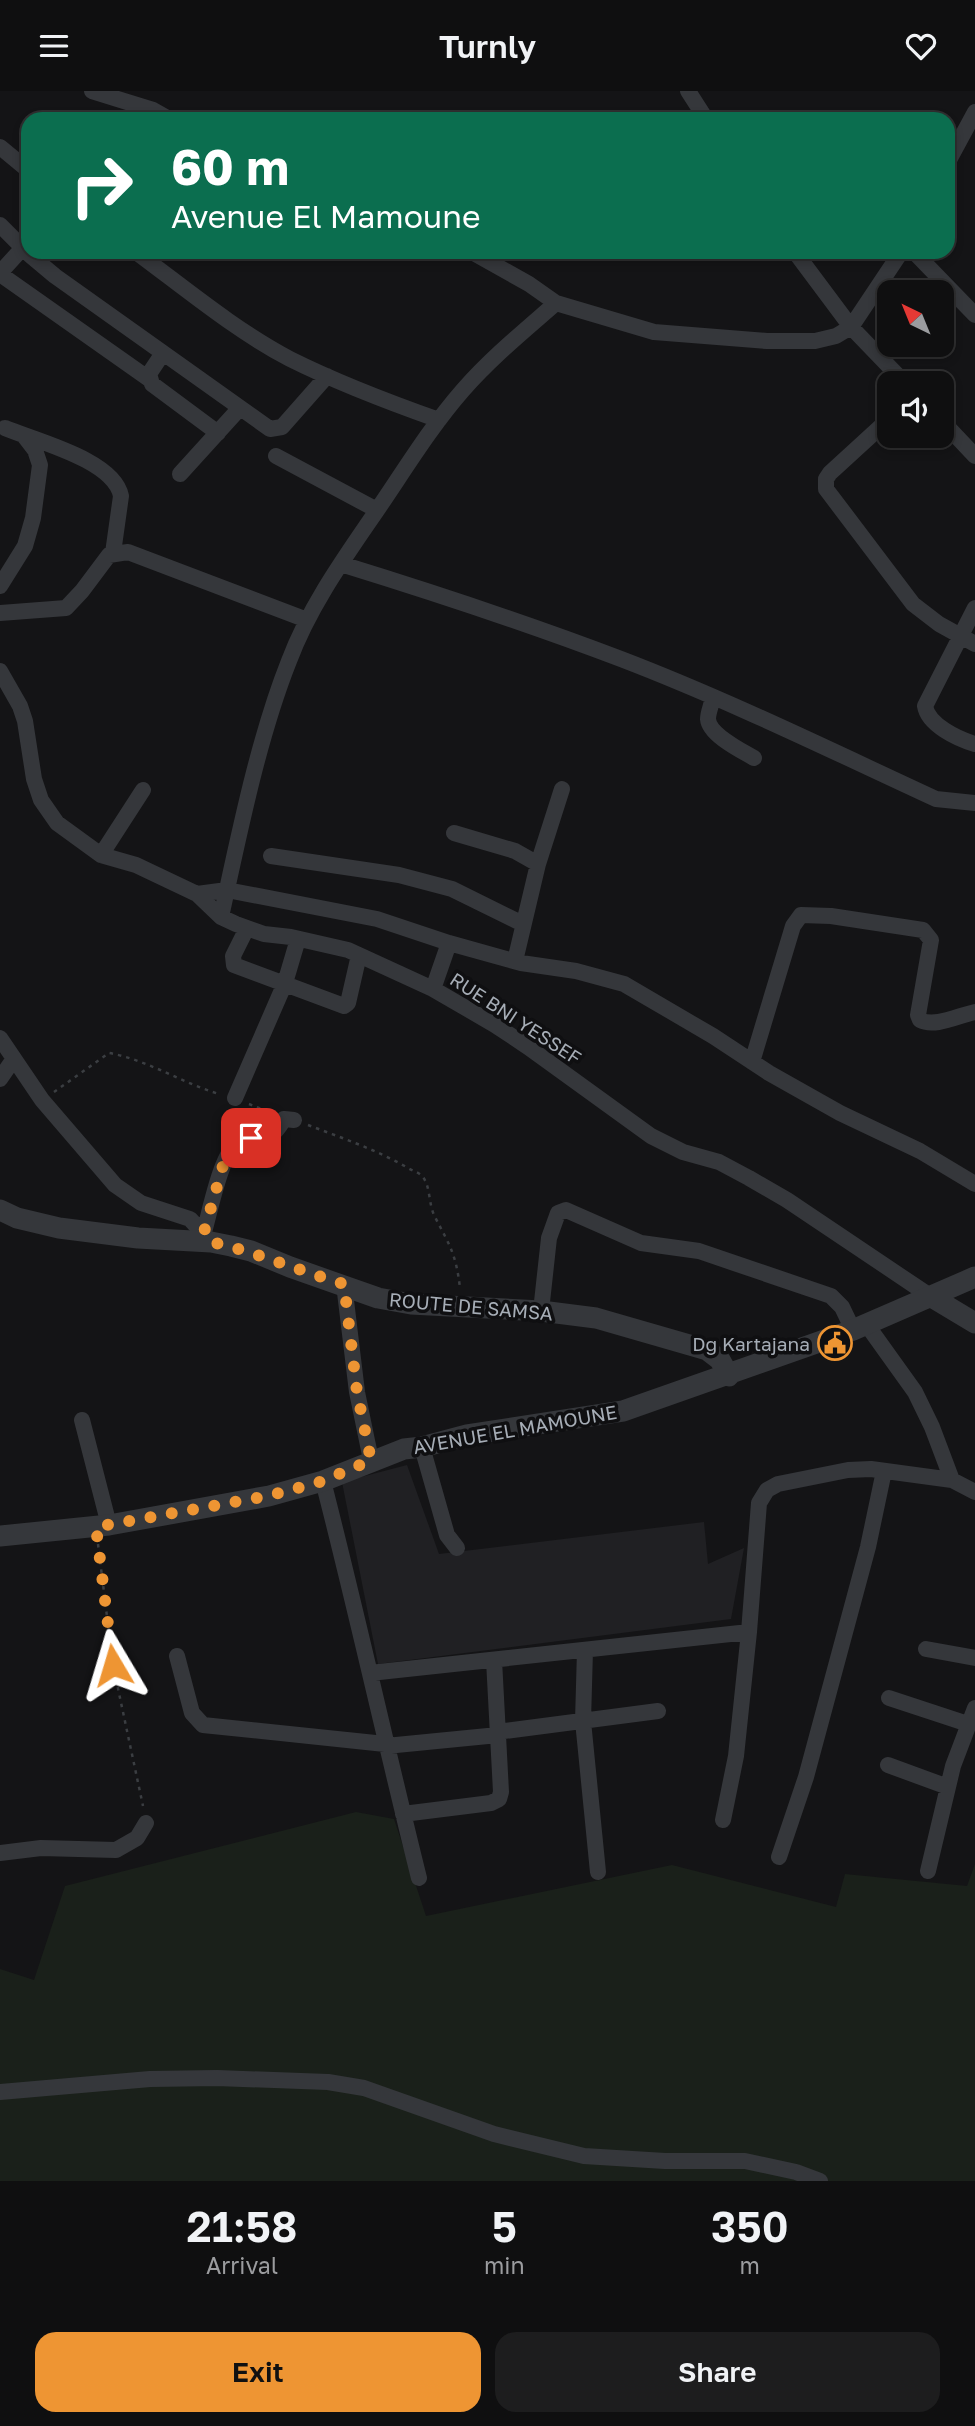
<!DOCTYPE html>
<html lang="en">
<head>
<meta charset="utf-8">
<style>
	:root { --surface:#0f0f10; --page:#1d1d1e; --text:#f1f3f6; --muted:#9b9c9f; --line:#2f2f30; --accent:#ee9533 }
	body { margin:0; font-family:"Golos Text",sans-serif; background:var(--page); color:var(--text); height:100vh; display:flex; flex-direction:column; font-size:26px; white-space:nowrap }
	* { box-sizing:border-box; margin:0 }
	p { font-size:23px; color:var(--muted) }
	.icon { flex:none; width:38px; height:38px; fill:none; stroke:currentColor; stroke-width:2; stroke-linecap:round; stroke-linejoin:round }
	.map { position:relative; height:2090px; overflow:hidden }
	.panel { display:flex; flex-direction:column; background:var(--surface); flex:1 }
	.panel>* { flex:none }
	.top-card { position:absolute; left:21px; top:21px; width:934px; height:147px; border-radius:21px; box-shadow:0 4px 10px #0003,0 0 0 2px var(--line); background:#0b6e4f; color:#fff; overflow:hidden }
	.needle { width:46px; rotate:317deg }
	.controls { position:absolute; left:877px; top:189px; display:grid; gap:14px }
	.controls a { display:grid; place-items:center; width:77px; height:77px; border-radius:14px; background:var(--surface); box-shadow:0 4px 10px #0003,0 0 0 2px var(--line); font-size:35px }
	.pin { position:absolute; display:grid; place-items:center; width:60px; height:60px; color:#fff; margin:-30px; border-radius:14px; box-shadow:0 4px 10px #0006 }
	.me { position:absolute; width:77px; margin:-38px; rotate:353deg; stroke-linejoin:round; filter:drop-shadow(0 0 5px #0008) }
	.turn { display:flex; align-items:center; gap:24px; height:147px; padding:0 35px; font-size:32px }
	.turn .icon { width:91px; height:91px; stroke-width:2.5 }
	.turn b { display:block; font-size:49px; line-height:60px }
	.eta { display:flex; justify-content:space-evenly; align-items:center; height:119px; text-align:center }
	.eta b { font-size:42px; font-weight:600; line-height:49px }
	.primary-button { display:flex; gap:14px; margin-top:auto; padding:14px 35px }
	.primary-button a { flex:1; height:80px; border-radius:21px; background:var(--accent); color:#111; font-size:28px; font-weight:600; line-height:80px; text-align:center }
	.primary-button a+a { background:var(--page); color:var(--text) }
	header { display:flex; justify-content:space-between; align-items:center; height:91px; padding:0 35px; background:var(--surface); font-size:32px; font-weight:600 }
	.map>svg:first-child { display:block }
</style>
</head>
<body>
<header><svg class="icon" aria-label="menu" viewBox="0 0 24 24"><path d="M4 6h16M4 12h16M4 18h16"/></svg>Turnly<svg class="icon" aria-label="heart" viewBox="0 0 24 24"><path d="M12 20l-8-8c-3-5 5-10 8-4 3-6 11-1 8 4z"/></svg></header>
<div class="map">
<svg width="975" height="2090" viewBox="0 0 975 2090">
	<rect width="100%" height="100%" fill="#141416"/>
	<path fill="#202023" d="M407,1374L439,1463L704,1431L708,1473L744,1457L731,1528L378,1573L342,1391Z"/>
	<path fill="#1a201a" d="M356,1721L394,1728L426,1825L672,1774L836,1816L845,1783L967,1795L975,1773V2090H0V1878L34,1889L65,1795Z"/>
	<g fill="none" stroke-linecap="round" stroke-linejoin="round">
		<path stroke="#3b3e42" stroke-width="2.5" stroke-dasharray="3.5 5" stroke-linecap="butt" d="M54,1001L109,962C148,969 182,992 219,1003
			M249,1013L269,1021
			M308,1034C342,1047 377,1059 408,1077C413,1080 418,1081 422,1085C431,1095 428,1113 435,1126C450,1155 456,1163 460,1197
			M98,1453L113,1574L143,1715"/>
		<path stroke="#35373b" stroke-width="16" d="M92,0L153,19L169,28
			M688,0L706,28
			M0,56L28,79
			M948,71L975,21
			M0,134L30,164L55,185L270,338L282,336L327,285
			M136,161C186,198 235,239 290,268C338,292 388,311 439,329
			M472,161L529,193L556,212L654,241L767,250H815L836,245L851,236L901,161
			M795,161L851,236L905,292
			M914,161L975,224
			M0,182L28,151
			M0,183L149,288
			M163,262L149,283L152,293L218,342
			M889,328L830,382L826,388V398L913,513L939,533L975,553
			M942,330L975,365
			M5,337C36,350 114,369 121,405L113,462
			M276,365L377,419
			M180,383L239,318
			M341,473C435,502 529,533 621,568C728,609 832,660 936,708L975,712
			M0,495L25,455L33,427L40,374L35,359L25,346
			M975,517L925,615C928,634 958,648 975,653
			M0,522L66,517L82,500L109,464L128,461L307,529
			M0,580L20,615L25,630L34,688L41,709L57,732L101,764L136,774L197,803L221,826L236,833L264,843L291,846L348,859L433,898L495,934L528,956L651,1045L683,1061L719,1071L749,1087L787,1109L930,1205
			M713,606C712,613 708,621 708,628C709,644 742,660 754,667
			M454,742L515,760L538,773
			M101,764L143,699
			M271,765L399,784L452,798L523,833
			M197,803L227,799L377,828L449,852L521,872L576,880L624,893L713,945L769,982L840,1022L920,1060L975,1093
			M221,826C239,744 258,648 289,570C308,519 340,473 371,428C401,385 428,339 463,299C491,267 524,240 556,212
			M247,837L233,865L234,874L344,915L348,912L359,864
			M515,870L538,773L562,698
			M433,898L449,852
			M0,947L42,1009L115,1094L141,1112L190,1128L211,1151
			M752,971L793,835L801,824L831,825L923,839L931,849L918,924L920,929C935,937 959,924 975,921
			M0,988L13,969
			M235,1007L285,892L298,848
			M204,1141C210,1121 221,1061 239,1050C259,1039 267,1059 284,1028L294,1029
			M344,1193L357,1301L371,1369
			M541,1220L549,1147L558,1122L566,1119L641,1152L699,1160L831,1205L842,1216L853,1239
			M867,1234L915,1301L932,1336L952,1389
			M82,1329L109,1434
			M422,1356L447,1444L457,1457
			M323,1390C357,1522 386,1655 419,1787
			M926,1558L975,1567
			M585,1559L583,1630L598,1781
			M177,1565L192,1622L203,1634L385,1653
			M370,1582L749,1541L759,1412L767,1399L778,1393L848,1379L871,1378L952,1389L975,1401
			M889,1607L968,1633
			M497,1641L658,1620
			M386,1655L498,1644
			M888,1674L948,1696
			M403,1723L491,1712L499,1708L501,1701L494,1569
			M723,1729L736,1665L749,1541
			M0,1762L41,1757L116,1759L137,1747L146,1732
			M779,1766L806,1686L868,1456L884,1380
			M928,1780L953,1675L975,1617
			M0,2001L150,1988L217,1987L328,1991L364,1997L494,2043L584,2065L665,2070H745L796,2081L820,2090"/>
		<path stroke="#35373b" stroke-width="21" d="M0,1119L17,1127L59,1137L138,1147L211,1151L231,1155L251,1160L290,1176L378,1207L411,1213L541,1220L596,1227L707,1259L720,1269L729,1285
			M930,1205L975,1232
			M0,1445L109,1434L269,1405L323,1390L404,1358L422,1356L467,1344L623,1320L853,1239L975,1186"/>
	</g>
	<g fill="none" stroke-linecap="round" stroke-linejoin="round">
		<path stroke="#ee9533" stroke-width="12" stroke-dasharray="0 21.6" d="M113,1574L96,1436L268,1405L323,1390L371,1369L357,1301L344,1193C299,1180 257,1161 211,1151L204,1141L224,1071L235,1053L251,1047"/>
	</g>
	<defs>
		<g id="civic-ring" transform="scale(1.75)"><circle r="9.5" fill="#0f0f11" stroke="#ee9533" stroke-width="1.5"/><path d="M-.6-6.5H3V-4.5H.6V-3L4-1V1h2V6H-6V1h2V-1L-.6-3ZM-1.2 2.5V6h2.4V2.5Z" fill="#ee9533"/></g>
	</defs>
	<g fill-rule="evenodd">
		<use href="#civic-ring" x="835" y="1252"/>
	</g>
	<g text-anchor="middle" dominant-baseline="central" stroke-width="7" stroke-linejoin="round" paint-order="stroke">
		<g font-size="19" fill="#a6adb6" stroke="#0f0f11">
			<text transform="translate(516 927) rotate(33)">RUE BNI YESSEF</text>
			<text transform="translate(471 1215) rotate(5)">ROUTE DE SAMSA</text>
			<text transform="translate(515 1338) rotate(-10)">AVENUE EL MAMOUNE</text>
		</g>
		<g font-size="19" fill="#a6adb6" stroke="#0f0f11" text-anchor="end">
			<text x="810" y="1252">Dg Kartajana</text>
		</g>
	</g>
</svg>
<div class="controls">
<a><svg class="needle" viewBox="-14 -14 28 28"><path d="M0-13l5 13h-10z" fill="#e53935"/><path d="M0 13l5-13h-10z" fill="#9b9c9f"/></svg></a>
<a><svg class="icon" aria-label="sound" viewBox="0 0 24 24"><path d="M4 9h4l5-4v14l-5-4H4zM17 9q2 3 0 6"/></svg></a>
</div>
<div class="pin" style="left:251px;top:1047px;background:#d93025"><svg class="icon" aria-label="arrive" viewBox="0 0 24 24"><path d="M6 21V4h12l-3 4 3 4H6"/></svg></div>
<svg class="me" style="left:113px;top:1574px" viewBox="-20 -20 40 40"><path d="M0-17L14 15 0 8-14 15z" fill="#ee9533" stroke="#fff" stroke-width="4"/></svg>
<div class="top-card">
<div class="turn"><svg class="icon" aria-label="right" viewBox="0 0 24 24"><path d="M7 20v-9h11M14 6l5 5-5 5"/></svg><div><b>60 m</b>Avenue El Mamoune</div></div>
</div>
</div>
<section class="panel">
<div class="eta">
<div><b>21:58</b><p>Arrival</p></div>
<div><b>5</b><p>min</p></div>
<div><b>350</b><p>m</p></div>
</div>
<div class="primary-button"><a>Exit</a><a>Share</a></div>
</section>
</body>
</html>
